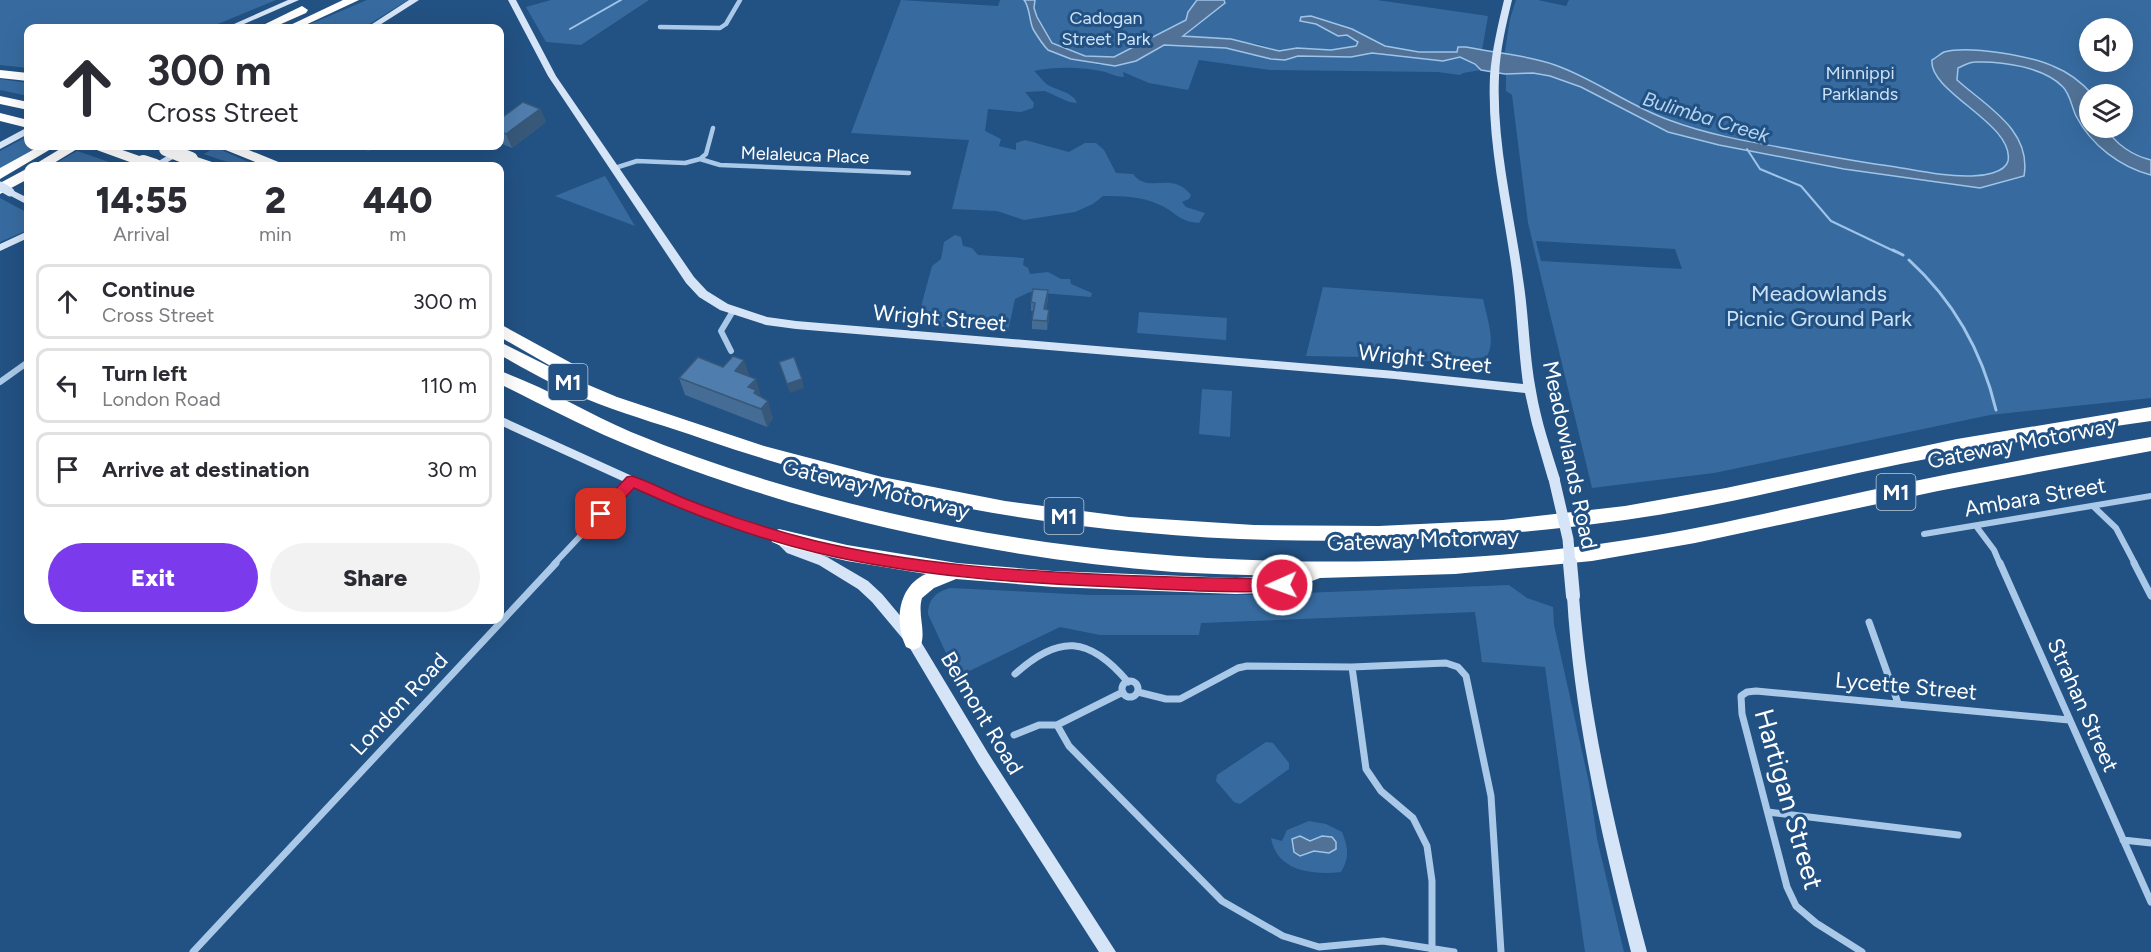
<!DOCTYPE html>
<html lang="en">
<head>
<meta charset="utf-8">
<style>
	:root { --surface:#fff; --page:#f2f2f3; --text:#2b2b33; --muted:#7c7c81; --line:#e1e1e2; --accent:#7c3aed }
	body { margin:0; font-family:Figtree,sans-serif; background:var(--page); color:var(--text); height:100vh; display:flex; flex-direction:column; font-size:22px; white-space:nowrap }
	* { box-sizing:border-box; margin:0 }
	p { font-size:20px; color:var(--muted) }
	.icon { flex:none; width:33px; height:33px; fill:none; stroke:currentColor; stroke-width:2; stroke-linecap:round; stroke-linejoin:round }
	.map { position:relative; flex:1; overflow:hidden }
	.drawer { position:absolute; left:24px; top:162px; width:480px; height:462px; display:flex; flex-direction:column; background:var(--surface); border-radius:12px; box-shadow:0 6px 24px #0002 }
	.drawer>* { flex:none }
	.hud { position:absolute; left:24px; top:24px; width:480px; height:126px; border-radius:12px; box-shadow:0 6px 24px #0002; background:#fff; color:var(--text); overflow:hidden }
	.buttons { position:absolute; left:2079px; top:18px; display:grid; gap:12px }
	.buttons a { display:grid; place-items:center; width:54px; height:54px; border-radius:50%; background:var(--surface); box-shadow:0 6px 24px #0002; font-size:30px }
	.pin { position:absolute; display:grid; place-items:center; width:51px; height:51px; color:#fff; margin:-26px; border-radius:12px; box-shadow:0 3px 9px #0006 }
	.me { position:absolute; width:66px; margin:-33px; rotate:268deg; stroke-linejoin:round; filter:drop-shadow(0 0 4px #0008) }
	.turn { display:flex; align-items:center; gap:21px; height:126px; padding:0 24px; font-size:27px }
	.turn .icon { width:78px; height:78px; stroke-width:2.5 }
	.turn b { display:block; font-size:42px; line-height:51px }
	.eta { display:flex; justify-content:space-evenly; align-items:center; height:102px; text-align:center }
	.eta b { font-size:36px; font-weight:800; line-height:42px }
	.action { display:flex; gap:12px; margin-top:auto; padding:12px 24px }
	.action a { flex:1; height:69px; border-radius:36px; background:var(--accent); color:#fff; font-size:24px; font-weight:800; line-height:69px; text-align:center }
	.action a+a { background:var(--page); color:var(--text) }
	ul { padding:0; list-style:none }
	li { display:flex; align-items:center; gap:18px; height:75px; margin:0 12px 9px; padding:0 12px; border:3px solid var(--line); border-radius:12px }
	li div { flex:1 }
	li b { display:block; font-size:22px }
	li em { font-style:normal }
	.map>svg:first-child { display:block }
</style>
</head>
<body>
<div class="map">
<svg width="2151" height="952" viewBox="0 0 2151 952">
	<rect width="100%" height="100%" fill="#225183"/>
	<path fill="#376ba0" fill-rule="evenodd" d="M0,0H276L208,28H28V68L0,65Z
		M367,0H408L363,28H301Z
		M551,0H656H649L581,45L546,42L526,7Z
		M901,0L998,6L1000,0H1024C1031,8 1029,20 1033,29C1035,34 1044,46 1048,50L1071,59L1100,65L1136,61L1164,45L1226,48L1271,59L1285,60L1298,56L1351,57L1372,53L1460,57L1475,64L1481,70L1463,73L1460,75L1438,72L1270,70L1199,60L1188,90L1149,83L1123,72L1124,77C1117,77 1112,74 1105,72C1085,67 1055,66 1034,71C1039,75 1043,82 1048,85C1058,91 1073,92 1077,103L1069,102L1045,91L1025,92L1034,103L1033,108L1021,112L988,109L985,131L1001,139L999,146L1016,150V143L1025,140L1069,152L1085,143H1096L1104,150L1116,173L1133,174C1149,195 1171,170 1191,195L1189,199L1182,202L1186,207L1205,213L1199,223C1177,221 1176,212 1160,205C1141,196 1123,196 1103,196L1093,204L1075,212L1024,220L997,211L952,209L969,140L851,133Z
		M1035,0H1377L1488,16L1482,50L1458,47L1457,52C1427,53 1397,51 1369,40L1356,46L1331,50L1297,48L1279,51L1258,44L1182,35L1114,57L1085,56L1052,43L1040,25L1034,8Z
		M1516,0H1538L1566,6L1569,0H2151V398L1990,415L1714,473L1592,488L1528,223L1512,95L1506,91V74L1503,64L1510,19ZM2090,28H2122V62H2090ZM2090,94H2122V128H2090ZM1536,241L1675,249L1682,269L1541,261Z
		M0,79L28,83V96L0,90Z
		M28,136V146H40L0,168V151Z
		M215,147L255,165L258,166C239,167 221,160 204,154Z
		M77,151L121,166H51Z
		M605,176L635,226L555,196Z
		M0,198L28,213V230L0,242Z
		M955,235L961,237L963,246L972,248L978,255L1024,258L1023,265L1028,268L1030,274L1048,272L1061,279H1070L1071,284L1092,293L1091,297L1030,292L1015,299L1008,331L916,325L932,266L941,259L944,242Z
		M1323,287L1483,299C1486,315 1497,343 1486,357L1443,362L1365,357L1306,356Z
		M1139,312L1227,318L1226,340L1137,333Z
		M1202,389L1232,391L1230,437L1199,434Z
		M1509,585L1527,598L1553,607L1554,625L1589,783L1597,839L1624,952H1585L1545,667L1482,662L1475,612L1201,623L1199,635H1100L1060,627L957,677L928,614C928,599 937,591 951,588L1091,595H1249Z
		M1266,742L1273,743L1289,763V769L1240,804L1234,802L1216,781L1217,775Z
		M1309,821L1326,824L1342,832C1348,847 1350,857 1341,872C1314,875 1277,872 1271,838L1282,841L1287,830Z"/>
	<path fill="#517296" stroke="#9ec4e9" stroke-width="1.5" d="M1024,0H1035L1034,8L1037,17L1052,43L1085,56L1114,57L1186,20L1188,12L1197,0H1224L1225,3L1183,36L1231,39L1279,51L1297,48L1331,50L1356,46L1358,42L1347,35L1338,36L1316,24L1300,21L1301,17L1311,16L1352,29L1385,46L1419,52H1457L1458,47H1466C1495,53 1528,55 1555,65C1595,79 1629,106 1669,120C1706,134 1745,141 1784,148C1821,155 1858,162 1896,167C1920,171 1947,177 1972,176C1982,176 2005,173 2008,161C2015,124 1928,92 1932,60C1936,58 1940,54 1944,52C1969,45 2032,56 2055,67C2070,73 2082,83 2092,94H2090V128H2107C2114,144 2134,156 2151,160V175C2120,167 2091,145 2076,116C2072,108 2070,94 2063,87C2044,67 2002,61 1975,62C1969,62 1963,66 1958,68L1957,80C1986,106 2032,130 2024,176L1980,188L1844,169L1719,145L1668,132L1581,87L1550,76L1533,73L1505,74L1481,70L1475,64L1460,57L1443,61L1372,53L1351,57L1298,56L1285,60L1271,59L1226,48L1164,45L1136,61L1115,66L1071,59L1048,50C1044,46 1036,34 1033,29C1029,20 1030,7 1024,0Z
		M1300,836L1310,841L1322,836L1332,837L1336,842V849L1329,853L1314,851L1300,856L1294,852L1292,839Z"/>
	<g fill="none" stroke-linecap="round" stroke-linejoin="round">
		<path stroke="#9ec4e9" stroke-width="2" d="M570,29L621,0
			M1747,149L1760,169L1801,186L1831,221L1896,252"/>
		<path stroke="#9ec4e9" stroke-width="3" d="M1893,250L1903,255
			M1909,260C1954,301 1982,351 1996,410"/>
		<path stroke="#aac9e8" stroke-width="4.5" d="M660,27L720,28L726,24L740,0
			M700,159L720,165L909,173
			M615,168L637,161L685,163L700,159L706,154L713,128"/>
		<path stroke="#aac9e8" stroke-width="6" d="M731,351L721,331L733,311
			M0,382L28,362
			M2093,506L2116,528L2135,564
			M1976,526L1994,550L2000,564
			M1924,534L2151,496
			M554,564L632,481"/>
		<path stroke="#aac9e8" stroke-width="7" d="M2000,563L2151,902
			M2134,563L2151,596
			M1869,622L1898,703
			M1352,667L1366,769L1381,791L1413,818L1427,846L1432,881V950
			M1015,674C1059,634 1089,636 1128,682
			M1122 689a8 8 0 1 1 16 0a8 8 0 1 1-16 0Z
			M1138,692L1166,699H1180L1238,668L1247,666L1352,667L1446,663L1458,667L1466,676L1491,796L1501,952
			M1057,725L1069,746L1222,901L1283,936L1319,947L1383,941L1454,952
			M1014,735L1039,725H1057L1123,692
			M1768,812L1958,835
			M2123,840L2151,843
			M193,952L556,563
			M1862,952L1816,923L1796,906L1787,887L1742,714L1741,696L1747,692L1756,691L2069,720"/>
		<path fill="#d5e5f7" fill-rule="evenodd" d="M288,0H299L235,28H225Z
			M409,0H419L375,28H366Z
			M508,0H516L556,76L694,277L707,291L728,304L767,317L796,321L1395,371L1523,384C1518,347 1517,308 1512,271C1503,206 1487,142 1490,76C1492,50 1498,25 1504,0H1512C1506,25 1500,50 1499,76C1496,144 1514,212 1523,279C1529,316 1529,355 1536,391C1541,421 1551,450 1560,479L1558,482H1550L1548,479L1532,424L1525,393L1395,379L796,329L766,325L720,310L699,297L686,283L548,76Z
			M28,127V134L0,149V142Z
			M184,146H195L161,166H150Z
			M10,189L28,198V205L7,194L5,192Z
			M28,231V238L0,251V244Z
			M500,416L685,500L783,533L795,545L827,557L868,581L882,594L918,637L988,753L1116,952H1099L978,763L908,645L872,602L858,589L819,565L787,553L775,541L677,506L500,425Z
			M1573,590L1578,592L1579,596C1588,717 1616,835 1647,952H1631C1601,834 1574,717 1567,596L1568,592Z"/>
		<path fill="#fff" fill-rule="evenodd" d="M343,0H359L299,28H284Z
			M302,6L308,10L306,13L272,28H257Z
			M0,70L28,73V81L0,78Z
			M0,96L28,102V110L0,104Z
			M0,113L28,120V128L0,121Z
			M40,146H56L0,179V168Z
			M65,146H82L49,166H32Z
			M92,146H111L148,159L150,162L148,165H138L94,149Z
			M221,146H239L281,163L283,166H265L223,149Z
			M191,155L215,163L217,166C206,167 192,168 184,159L186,156Z
			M28,168V179L0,194V183Z
			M500,324L573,364L575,368L573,372H561L500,337Z
			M500,342L572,378L617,397L764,446L882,477L1005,501L1129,517L1254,525L1379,526L1503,520L1625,506L1726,488L1957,439L2151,407V421C2053,435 1955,452 1858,473C1781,490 1704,509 1625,520C1317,563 999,541 703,439C669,427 633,417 599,404C564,391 532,373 500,355Z
			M500,371C545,387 587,413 631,432C714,466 803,493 890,513C1121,567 1392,576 1626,540C1707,528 1787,508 1867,491C1961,471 2056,453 2151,437V451L1938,491L1695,543L1592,561L1455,574L1320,578L1282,592L1236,594L1053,587L956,579L934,588L922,598C917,614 927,633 920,647L913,650L906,647C894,622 898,586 926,574L847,561L779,545L772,542L770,537L772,532L779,529L847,545L957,563L1053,571L1236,578L1277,576C1243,575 1208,574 1173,572C985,557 793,515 618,441C578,424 539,403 500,384Z"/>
		<path stroke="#d5e5f7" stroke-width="9" d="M0,186L10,192"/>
		<path stroke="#d5e5f7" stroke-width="11" d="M1554,479L1568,539L1570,564"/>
		<path stroke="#d5e5f7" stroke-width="14" d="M1570,563L1573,596"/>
		<path stroke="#fff" stroke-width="14" d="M166,149L191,159
			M143,162L155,166"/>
	</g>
	<path fill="#446c95" d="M540,109L546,122L512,148L500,143V119Z
		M354,146H376L369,151Z
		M1048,290V299L1046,310H1049V319L1047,330L1032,329V320L1033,311H1031V302Z
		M723,367L749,376L773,418L767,427L685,395L679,378Z"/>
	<path fill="#375879" d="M540,109L546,122L512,148L506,134Z
		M366,146H376L369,151Z
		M1048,290V299L1044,318V309Z
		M1049,310V319L1047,330V321Z
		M744,360L750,377L735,371Z
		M756,379L761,396L759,399L762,407L760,410L757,401L748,387Z
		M802,379L804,388L790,393L787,384Z
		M768,401L773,418L767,427L761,409Z"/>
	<path fill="#4f7dad" stroke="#375879" stroke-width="1.5" d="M523,102L540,109L506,134L500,132V119Z
		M1033,289L1048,290L1044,309L1049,310L1047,321L1032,320L1035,303L1031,302Z
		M733,356L744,360L735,371L756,379L748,387L756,390L754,393L768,401L761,409L679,378L698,357L723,367Z
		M794,357L802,379L787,384L779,362Z"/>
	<path fill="#e11d48" stroke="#92132f" stroke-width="1.5" d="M632,476C651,482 668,492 686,499C728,516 772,530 816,541C913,564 1015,571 1114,575C1170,577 1226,580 1282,578L1288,580L1290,585L1288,589L1282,591C1226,593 1171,590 1115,587C1015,583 915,576 818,553C755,538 693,515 634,488L606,518H596L594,514L596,510L627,477Z"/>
	<g text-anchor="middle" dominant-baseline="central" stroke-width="6" stroke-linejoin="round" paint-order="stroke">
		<g font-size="18" fill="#cee2f6" stroke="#225183">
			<text x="1106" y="18">Cadogan<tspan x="1106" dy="21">Street Park</tspan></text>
			<text x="1860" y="73">Minnippi<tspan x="1860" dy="21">Parklands</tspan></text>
		</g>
		<g font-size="18" fill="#fff" stroke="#225183">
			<text transform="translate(805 155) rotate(2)">Melaleuca Place</text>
		</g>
		<g font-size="20" font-style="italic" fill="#b6d3f0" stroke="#225183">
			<text transform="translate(1706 117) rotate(17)">Bulimba Creek</text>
		</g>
		<g fill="#225183" stroke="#bdcbda" stroke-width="1.5">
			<rect x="548.5" y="364" width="39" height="36" rx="4.5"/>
			<rect x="1876.5" y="474" width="39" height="36" rx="4.5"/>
			<rect x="1044.5" y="498" width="39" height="36" rx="4.5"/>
		</g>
		<g font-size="21" font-weight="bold" fill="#fff">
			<text x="568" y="382">M1</text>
			<text x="1896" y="492">M1</text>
			<text x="1064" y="516">M1</text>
		</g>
		<g font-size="22" fill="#cee2f6" stroke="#225183">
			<text x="1819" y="293">Meadowlands<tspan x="1819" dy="25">Picnic Ground Park</tspan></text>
		</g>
		<g font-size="22" fill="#fff" stroke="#225183">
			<text transform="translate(940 318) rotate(5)">Wright Street</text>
			<text transform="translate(1425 359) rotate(6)">Wright Street</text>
			<text transform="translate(2022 443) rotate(-11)">Gateway Motorway</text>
			<text transform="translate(1570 455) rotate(78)">Meadowlands Road</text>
			<text transform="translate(876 489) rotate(14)">Gateway Motorway</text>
			<text transform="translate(2035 497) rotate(-10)">Ambara Street</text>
			<text transform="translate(1423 540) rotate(-2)">Gateway Motorway</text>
			<text transform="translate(1906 686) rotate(5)">Lycette Street</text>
			<text transform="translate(399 704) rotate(-47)">London Road</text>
			<text transform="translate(2083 705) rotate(66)">Strahan Street</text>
			<text transform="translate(982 713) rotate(59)">Belmont Road</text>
		</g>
		<g font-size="27" fill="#fff" stroke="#225183">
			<text transform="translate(1789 799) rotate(74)">Hartigan Street</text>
		</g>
	</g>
</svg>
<div class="buttons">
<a><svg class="icon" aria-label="sound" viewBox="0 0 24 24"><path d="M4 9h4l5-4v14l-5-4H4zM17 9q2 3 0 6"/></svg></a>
<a><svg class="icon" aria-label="layers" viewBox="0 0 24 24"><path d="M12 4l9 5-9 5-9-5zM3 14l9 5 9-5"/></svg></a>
</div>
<div class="pin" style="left:601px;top:514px;background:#d93025"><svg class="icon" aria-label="arrive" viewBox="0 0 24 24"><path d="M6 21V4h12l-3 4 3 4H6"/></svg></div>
<svg class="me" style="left:1282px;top:585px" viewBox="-20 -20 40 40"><circle r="17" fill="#e11d48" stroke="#fff" stroke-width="3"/><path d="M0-11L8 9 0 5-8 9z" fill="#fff"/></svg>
<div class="hud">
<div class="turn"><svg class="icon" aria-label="ahead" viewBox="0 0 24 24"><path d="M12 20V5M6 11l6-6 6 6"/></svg><div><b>300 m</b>Cross Street</div></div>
</div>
<section class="drawer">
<div class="eta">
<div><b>14:55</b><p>Arrival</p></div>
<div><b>2</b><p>min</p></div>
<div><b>440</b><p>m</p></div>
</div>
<ul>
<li><svg class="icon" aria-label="ahead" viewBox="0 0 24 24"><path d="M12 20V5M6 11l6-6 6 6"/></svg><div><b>Continue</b><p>Cross Street</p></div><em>300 m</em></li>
<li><svg class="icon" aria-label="left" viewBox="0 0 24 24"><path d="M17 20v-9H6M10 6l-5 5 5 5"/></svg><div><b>Turn left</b><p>London Road</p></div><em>110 m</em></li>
<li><svg class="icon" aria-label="arrive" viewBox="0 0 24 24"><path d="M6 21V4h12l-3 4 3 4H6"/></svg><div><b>Arrive at destination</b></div><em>30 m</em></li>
</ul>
<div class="action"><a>Exit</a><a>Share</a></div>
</section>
</div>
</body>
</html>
